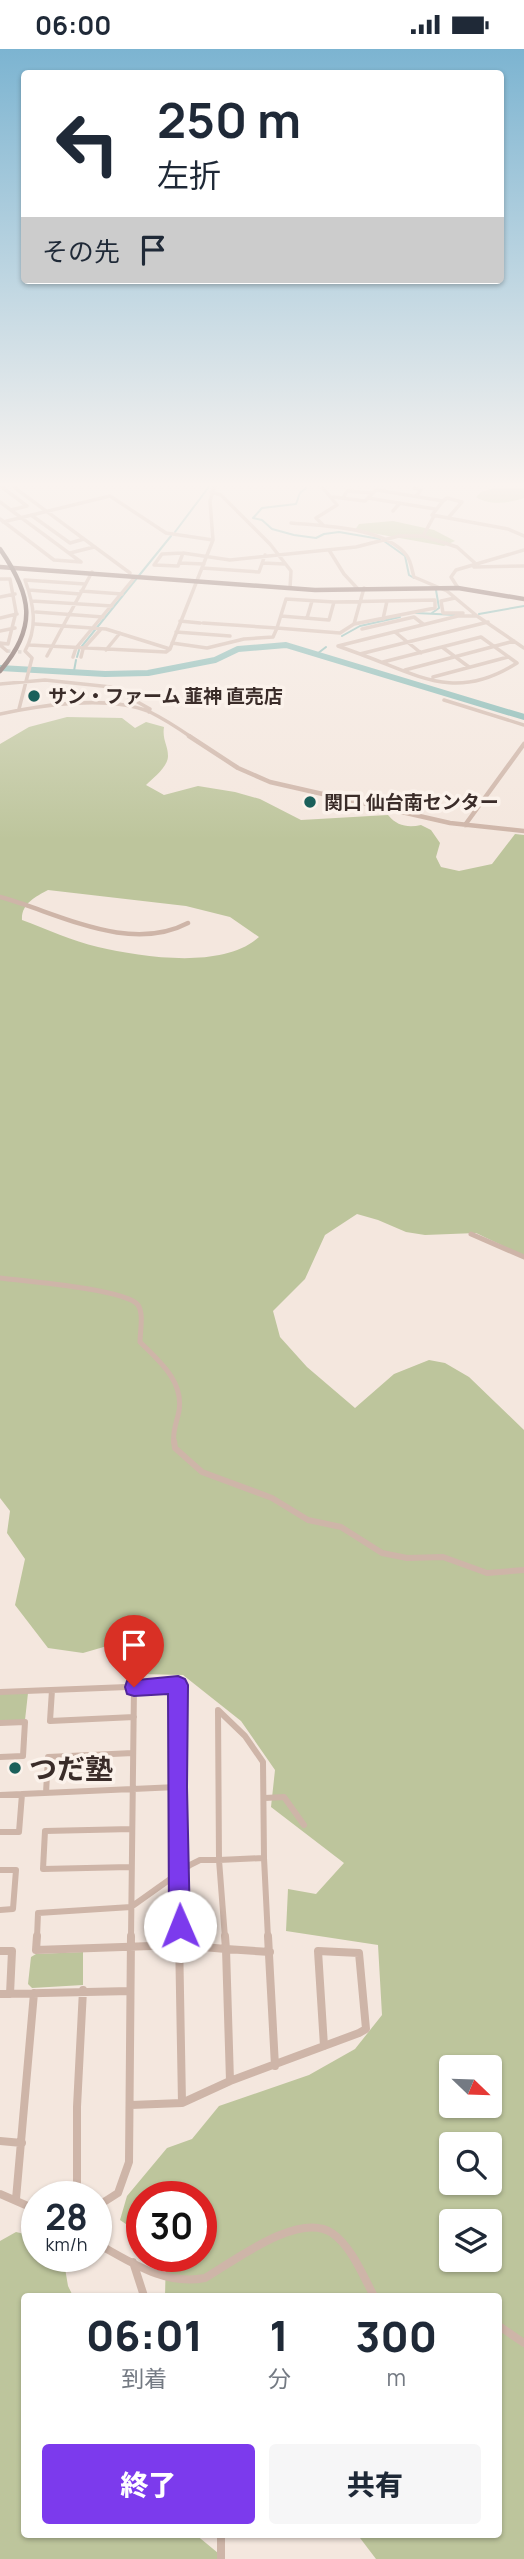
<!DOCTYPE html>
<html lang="ja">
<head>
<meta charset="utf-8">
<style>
	:root { --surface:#fff; --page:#f6f6f7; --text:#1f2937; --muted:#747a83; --accent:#7c3aed }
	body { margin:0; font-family:Manrope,"Noto Sans JP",sans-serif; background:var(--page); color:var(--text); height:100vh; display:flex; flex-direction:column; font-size:26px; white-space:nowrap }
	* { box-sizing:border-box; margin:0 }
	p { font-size:23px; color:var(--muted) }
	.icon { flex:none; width:38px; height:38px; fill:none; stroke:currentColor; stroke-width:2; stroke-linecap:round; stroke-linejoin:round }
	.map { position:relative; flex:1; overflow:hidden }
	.details { position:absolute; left:21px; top:2244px; width:481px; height:245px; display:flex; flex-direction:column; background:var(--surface); border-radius:7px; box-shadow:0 2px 5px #0004 }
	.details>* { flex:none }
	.guide { position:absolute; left:21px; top:21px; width:483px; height:214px; border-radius:7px; box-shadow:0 2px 5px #0004; background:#fff; color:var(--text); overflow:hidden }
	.needle { width:46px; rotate:113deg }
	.tools { position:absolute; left:439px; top:2006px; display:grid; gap:14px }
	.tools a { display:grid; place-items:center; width:63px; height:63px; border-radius:7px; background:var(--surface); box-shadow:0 2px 5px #0004; font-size:35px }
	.speed { position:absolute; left:21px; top:2132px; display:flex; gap:14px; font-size:35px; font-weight:700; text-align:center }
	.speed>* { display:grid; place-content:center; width:91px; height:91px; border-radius:50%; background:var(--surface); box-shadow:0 2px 5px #0004; line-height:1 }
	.speed small { font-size:18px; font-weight:400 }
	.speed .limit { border:10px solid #d22; background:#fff; color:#111 }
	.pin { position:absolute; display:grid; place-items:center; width:60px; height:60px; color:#fff; margin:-72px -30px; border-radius:50% 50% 50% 0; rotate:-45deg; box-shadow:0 0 7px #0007 }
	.pin .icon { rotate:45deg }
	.me { position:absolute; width:77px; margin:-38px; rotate:359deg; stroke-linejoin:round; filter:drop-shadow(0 0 5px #0008) }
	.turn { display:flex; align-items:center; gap:24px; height:147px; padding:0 21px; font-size:32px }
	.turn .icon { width:91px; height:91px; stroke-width:2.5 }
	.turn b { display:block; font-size:49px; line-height:60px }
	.then { display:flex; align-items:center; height:66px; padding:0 21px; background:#0003; gap:14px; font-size:26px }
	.eta { display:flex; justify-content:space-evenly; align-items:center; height:119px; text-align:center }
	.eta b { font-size:42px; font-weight:800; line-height:49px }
	.action { display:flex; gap:14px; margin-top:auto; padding:14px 21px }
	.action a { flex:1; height:80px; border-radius:7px; background:var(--accent); color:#fff; font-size:28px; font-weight:800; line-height:80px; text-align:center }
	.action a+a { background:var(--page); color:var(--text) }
	.status { display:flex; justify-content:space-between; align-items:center; height:49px; padding:0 35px; background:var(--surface); direction:ltr }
	.status svg { height:19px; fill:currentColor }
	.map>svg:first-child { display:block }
</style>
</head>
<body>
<div class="status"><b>06:00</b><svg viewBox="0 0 49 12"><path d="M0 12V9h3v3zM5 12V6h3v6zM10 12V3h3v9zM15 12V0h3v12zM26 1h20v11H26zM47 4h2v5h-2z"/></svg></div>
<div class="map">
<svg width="524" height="2510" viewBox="0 0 524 2510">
	<rect width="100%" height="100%" fill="#f4e7de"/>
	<path fill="#bdc59c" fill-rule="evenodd" d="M494,439H524V449C509,454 490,457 476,448L481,443Z
		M393,472L434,481L455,492L444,497L355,481L359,475Z
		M67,668L122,669L135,679L146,673L164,678C162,691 168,696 168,707C168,718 153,729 146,736L164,746L198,737L235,743L260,750L301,771L388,766C397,777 408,779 421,776L431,781L440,794L436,808L441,818L459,822L492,815L515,785L524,786V1207L476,1184L425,1186L406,1183L378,1171L357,1165L325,1186L305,1230L273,1262L280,1288L307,1318L355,1359L394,1325L429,1311L445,1314L469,1328L524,1381V2510H376L357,2485H499V2247H165L166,2207H201V2147H142V2186L120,2171L127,2147L167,2099L192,2090L219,2057L309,2026L355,2000L382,1966L378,1896L286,1882L288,1840L316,1845L344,1814L271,1758L275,1721L241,1672L183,1626L140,1625L114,1595L83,1604L48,1599L15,1556L25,1510L7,1484L10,1462L0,1449V695L29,678ZM48,841L186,857L230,868L259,888C223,921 142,908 98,898C72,892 47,880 22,871C21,855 35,848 48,841ZM452,2018H490V2056H452ZM452,2095H490V2133H452ZM452,2172H490V2210H452Z
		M0,1644H28L25,1671L0,1672Z
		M83,1903V1936L32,1939L28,1935L31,1908L36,1905Z
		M16,2183L37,2188V2207H63L68,2237L73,2247H24V2485H195L218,2504V2510H0V2192Z"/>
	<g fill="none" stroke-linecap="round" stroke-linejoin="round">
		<path stroke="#7ab4af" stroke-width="2" d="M306,439L300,444L296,455L262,459L253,469L262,471L272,480L294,486L316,489L324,485L339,483L380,490
			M175,483L208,439
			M384,492L405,507L409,526L414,529
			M416,564L456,566
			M432,564L439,559L436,541
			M479,565L524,557
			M342,587L360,577L400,568
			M82,597L171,487
			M317,605L326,598
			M77,608L79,601
			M74,622L76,611"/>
		<path stroke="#7ab4af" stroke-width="6" d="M0,619L105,625L148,624L215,611L238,600L286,596L524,668"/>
		<path stroke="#cfc2ba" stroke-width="3.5" stroke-dasharray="3.5 2" stroke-linecap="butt" d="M7,602L22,603"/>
		<path stroke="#ceb5a8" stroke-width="3.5" d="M3,439L27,457L11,461
			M15,439L130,524
			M323,439L337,456L316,469L323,476
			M414,439L421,441L416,447
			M377,441L443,452L432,466L508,480L524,487
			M211,443L221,446L270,495L291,522L290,539
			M333,448L365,452L377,440
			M343,449L347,442L373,444
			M368,449L435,460
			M443,452L447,449L462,453L448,469
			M0,453L81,513
			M393,462L400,454
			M31,466L70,494L84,490
			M0,470L54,511L81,513
			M3,473L110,447L166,484L213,491L170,600
			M291,474C323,477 386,478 407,507C411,512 412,522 414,528L447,542L477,567L524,599
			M423,487L434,467
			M213,491L210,452L214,439
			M329,501L344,525L357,539
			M70,504L94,498
			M183,504L178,517L154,516L162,505Z
			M183,504L230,511L356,498L399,487H423L457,498L476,515L474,518L524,517
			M179,514L204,515
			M263,514L285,515
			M202,519L259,523L265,506
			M0,530H10L16,563L8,595L0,594
			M458,539L451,528L456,521L524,501
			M29,541L80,545
			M81,542L122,545
			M0,548L15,545
			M455,549L441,552L443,564H463
			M286,550L334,553L435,551V559L354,575L340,584L277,579Z
			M32,552L112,557
			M36,563L103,568
			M281,567L329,571L334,553
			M477,567H458L338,597L360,605L488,573
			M0,569L17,565
			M307,569L312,552
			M383,570L387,552
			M180,572L200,574
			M203,574L277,579
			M35,575L106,580L170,600
			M354,575L364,539
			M362,580L414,568L423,575
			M0,582L15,579
			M176,583L230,587
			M395,583L421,604
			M172,594L207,599L244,590L273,588L277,579
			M0,596L7,602
			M29,596L166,603L170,600
			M442,598L469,618
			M106,601L120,584
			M360,605C420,627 456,653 517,614L481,588L383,613
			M47,607L92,523
			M73,608L76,599L135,528
			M81,608L83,600L101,580
			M405,621L514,592
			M433,628L508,608
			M0,635L45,631L111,638L150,660L149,663
			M444,651L524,676
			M19,660L32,609L25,602C38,578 34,556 25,531L85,535
			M0,665C42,656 109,646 150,663C164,670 178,679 191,688"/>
		<path stroke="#ceb5a8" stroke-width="4.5" d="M189,687L238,719L270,733L450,774L524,782
			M465,776L524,695
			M0,848C59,864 129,905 188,874"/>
		<path stroke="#ceb5a8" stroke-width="5" d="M471,1185L524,1208
			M0,1229C24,1232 126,1240 138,1256C144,1265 140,1282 140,1293C159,1312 184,1332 179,1362C177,1373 172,1382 174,1394"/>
		<path stroke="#ceb5a8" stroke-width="6" d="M174,1392L175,1399L202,1423L272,1449L308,1471L341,1478L382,1504L407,1509L443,1508L487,1524L524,1521
			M52,1641L50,1672L134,1668
			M0,1643L178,1636L179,1889
			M218,1661L245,1687L263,1713L264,1809L219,1811Z
			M0,1674L25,1673L23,1707L0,1708
			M46,1744L48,1708L133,1704
			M0,1746L177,1738
			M265,1749L284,1748L304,1776
			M0,1783H19L22,1745
			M264,1809L268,1889
			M130,1818L43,1820L45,1782L132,1780
			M0,1821H16L13,1860L0,1861
			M37,1889L38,1864L131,1858L190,1816L200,1811H219L225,1889
			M131,1889L134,1638"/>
		<path stroke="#ceb5a8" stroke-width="8" d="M37,1887L36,1901L180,1896L226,1900
			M179,1887L182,2054
			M225,1887L226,1900
			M268,1887L275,2017
			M226,1900L270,1903
			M226,1900L230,2032
			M0,1902H12L10,1945
			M0,1945L130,1942
			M131,2056L182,2054L230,2032L359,1984L366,1980L359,1904L318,1902L324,1997
			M0,2092L22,2094
			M0,2145L37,2161
			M77,2147V2058L83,1941
			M16,2150L34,1944
			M96,2158L118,2144L129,2113L131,1887
			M96,2194C131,2213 164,2237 205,2229C234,2212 299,2162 332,2184C352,2198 363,2227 374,2247
			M133,2213L144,2247
			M499,2277L524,2294
			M221,2485V2510"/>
		<path stroke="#7d6059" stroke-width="4.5" d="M0,518L315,541L458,539L524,550"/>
		<path stroke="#5c443f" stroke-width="4.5" d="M0,500C32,546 38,578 0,622"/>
	</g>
	<linearGradient id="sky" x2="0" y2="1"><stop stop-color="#7cb4d1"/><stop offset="0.55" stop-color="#faf4f0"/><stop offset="1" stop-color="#faf4f0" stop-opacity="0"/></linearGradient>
	<rect width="524" height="791" fill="url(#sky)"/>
	<path fill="#7c3aed" stroke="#51269a" stroke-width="2" d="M178,1627L185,1630L188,1636L187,1738L190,1877L187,1884L180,1888L172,1884L169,1877L168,1645L134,1647L127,1645L125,1638L127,1632Z"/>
	<g fill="#1b605b" stroke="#fbf2eb" stroke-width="2.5">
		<circle cx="34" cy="647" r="7"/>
		<circle cx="310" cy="753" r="7"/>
		<circle cx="15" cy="1719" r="7"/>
	</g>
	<g text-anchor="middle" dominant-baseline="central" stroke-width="7" stroke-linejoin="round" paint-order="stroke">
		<g font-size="19" font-weight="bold" fill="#3a2c29" stroke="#fbf2eb" text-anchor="start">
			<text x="48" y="647">サン・ファーム 韮神 直売店</text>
			<text x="324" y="753">関口 仙台南センター</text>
		</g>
		<g font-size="28" font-weight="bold" fill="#3a2c29" stroke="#fbf2eb" text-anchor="start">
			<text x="29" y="1719">つだ塾</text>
		</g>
	</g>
</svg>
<div class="tools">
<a><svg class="needle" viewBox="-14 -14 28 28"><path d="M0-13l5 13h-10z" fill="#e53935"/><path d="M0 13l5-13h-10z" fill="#747a83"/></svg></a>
<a><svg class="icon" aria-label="search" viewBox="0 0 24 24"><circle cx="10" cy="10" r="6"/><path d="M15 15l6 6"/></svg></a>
<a><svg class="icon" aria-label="layers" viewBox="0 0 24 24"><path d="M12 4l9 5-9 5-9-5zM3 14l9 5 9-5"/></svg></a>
</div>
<div class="speed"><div>28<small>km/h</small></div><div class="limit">30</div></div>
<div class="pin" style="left:134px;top:1638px;background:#d93025"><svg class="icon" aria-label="arrive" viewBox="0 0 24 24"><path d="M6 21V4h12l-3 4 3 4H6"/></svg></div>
<svg class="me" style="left:180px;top:1877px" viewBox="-20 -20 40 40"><circle r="19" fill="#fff"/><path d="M0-13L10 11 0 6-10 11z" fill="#7c3aed"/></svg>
<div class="guide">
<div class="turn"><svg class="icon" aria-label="left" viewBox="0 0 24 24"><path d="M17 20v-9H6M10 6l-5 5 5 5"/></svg><div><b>250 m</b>左折</div></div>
<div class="then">その先<svg class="icon" aria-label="arrive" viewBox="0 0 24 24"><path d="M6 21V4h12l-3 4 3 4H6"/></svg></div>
</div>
<section class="details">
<div class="eta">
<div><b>06:01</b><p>到着</p></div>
<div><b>1</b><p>分</p></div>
<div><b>300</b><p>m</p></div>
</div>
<div class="action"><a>終了</a><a>共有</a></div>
</section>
</div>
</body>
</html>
